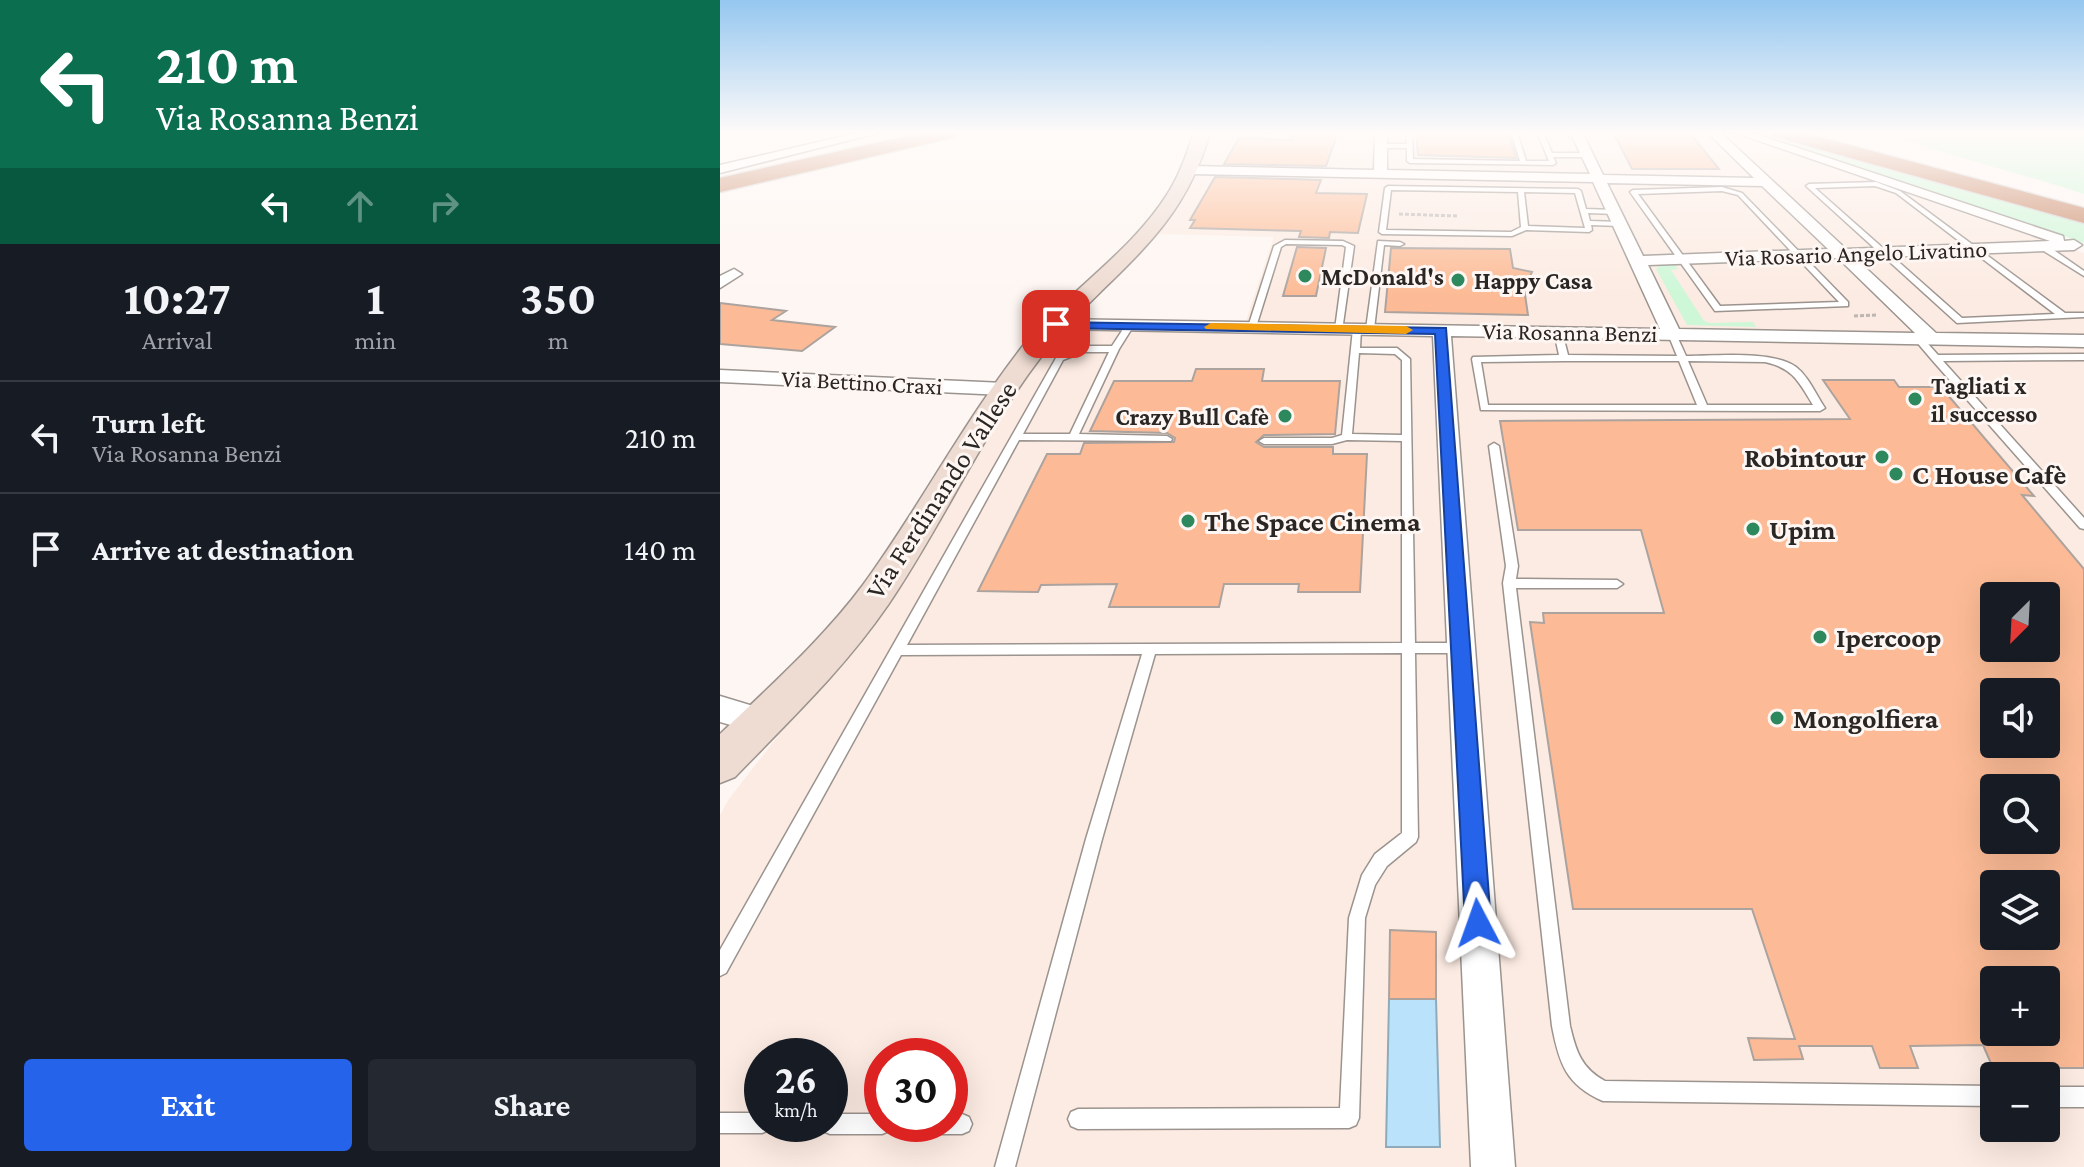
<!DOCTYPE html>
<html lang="en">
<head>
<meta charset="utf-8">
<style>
	:root { --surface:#171b24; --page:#242831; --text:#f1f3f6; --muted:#9ea1a6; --line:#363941; --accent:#2563eb }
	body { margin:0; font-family:"Crimson Pro",serif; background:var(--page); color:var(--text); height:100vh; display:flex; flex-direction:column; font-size:30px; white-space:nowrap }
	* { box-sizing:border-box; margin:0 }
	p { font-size:26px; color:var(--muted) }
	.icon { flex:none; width:44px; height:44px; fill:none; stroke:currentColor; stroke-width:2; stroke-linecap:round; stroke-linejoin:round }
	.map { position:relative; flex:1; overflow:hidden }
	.sheet { display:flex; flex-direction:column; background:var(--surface); width:720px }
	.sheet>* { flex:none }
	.guide { background:#0b6e4f; color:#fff; overflow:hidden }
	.needle { width:52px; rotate:204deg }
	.tools { position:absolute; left:1260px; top:582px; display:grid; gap:16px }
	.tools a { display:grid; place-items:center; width:80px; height:80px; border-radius:8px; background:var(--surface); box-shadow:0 8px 32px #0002; font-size:40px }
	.speed { position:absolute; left:24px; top:1038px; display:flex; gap:16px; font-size:40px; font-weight:700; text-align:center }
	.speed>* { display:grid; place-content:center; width:104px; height:104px; border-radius:50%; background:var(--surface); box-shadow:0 8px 32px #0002; line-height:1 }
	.speed small { font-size:20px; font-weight:400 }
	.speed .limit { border:12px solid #d22; background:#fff; color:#111 }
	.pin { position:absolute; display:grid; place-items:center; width:68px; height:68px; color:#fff; margin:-34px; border-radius:16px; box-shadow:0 4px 12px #0006 }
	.me { position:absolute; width:88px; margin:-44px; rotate:356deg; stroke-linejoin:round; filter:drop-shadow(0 0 6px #0008) }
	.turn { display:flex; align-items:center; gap:28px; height:168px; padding:0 24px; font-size:36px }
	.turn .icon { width:104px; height:104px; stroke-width:2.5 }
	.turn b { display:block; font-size:56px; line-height:68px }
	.lanes { display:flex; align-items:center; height:76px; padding:0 24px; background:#0003; justify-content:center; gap:40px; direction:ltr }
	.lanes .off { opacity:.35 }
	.eta { display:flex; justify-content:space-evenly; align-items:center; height:136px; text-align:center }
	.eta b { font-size:48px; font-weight:700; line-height:56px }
	.action { display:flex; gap:16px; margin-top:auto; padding:16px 24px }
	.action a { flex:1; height:92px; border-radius:8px; background:var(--accent); color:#fff; font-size:32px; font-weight:700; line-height:92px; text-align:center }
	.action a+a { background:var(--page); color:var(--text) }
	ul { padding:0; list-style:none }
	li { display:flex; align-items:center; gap:24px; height:112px; padding:0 24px; border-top:2px solid var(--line) }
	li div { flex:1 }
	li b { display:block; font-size:30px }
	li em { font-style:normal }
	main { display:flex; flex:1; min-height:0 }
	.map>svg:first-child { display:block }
</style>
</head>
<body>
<main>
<section class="sheet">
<div class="guide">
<div class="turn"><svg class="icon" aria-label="left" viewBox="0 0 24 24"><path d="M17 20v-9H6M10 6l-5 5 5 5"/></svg><div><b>210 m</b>Via Rosanna Benzi</div></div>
<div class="lanes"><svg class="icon" aria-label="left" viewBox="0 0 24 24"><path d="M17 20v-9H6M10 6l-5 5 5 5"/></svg><svg class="icon off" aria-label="ahead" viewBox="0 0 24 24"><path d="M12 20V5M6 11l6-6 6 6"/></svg><svg class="icon off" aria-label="right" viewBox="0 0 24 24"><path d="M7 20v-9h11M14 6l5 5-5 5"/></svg></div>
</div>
<div class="eta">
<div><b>10:27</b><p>Arrival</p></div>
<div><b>1</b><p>min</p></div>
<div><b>350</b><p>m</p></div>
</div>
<ul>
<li><svg class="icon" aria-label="left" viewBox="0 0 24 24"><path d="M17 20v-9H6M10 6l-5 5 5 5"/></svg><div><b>Turn left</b><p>Via Rosanna Benzi</p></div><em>210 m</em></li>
<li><svg class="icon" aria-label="arrive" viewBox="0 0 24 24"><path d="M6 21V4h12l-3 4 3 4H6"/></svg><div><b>Arrive at destination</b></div><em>140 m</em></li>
</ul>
<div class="action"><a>Exit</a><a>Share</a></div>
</section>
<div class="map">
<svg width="1364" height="1167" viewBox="0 0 1364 1167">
	<rect width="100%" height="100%" fill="#fef6f2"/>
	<path fill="#fcebe2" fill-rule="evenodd" d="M492,132H1012L1364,253V1167H0V815L9,799L147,621L275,417L329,344L357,331L522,333L554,237L436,234L478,174ZM1274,596H1326V648H1274ZM1274,692H1326V744H1274ZM1274,788H1326V840H1274ZM1274,884H1326V936H1274ZM1274,980H1326V1032H1274ZM42,1056H110V1124H42ZM162,1056H230V1124H162ZM1274,1076H1326V1128H1274Z"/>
	<path fill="#cdf7d7" d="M1032,132H1042L1293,198L1364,221V243Z
		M1154,132H1364V194L1339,186Z
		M955,265L958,269L951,270L984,321L990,323L1033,322L1036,327L967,325L936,269L939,266Z"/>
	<path fill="#bae3fb" stroke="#8faaba" stroke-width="2" d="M669,999H716L720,1147H666Z"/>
	<path fill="#fcbb96" stroke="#aca39e" stroke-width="2" fill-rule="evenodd" d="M574,132H618L606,166L504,164L519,138L571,140Z
		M696,132H788L796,158L698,155Z
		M893,132H969L999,169H912Z
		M495,177L601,180L596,193L647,194L638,233L610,232L609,238L579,237L581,231L470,228L475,220H470Z
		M577,247L606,248L596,296H563Z
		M671,248L790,249L793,268L812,272L804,288L808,315L665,312Z
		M0,303L66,311L52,320L115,327L82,351L0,344Z
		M476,369H544L542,381H620L615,434L544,435L536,442L544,447H613V454H647L640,592H578L579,584H504L499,607H389L397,584L321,585L318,592L258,591L327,454H360L364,443L454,442L455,438L447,433L370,431L394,381H472Z
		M1103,380H1174L1179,387H1221L1314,496L1302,495L1364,569V1068H1273L1263,1045L1190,1046L1198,1068H1160L1152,1046H1079L1083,1059L1034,1060L1028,1038L1075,1039L1032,909H853L810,622L824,623L823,613H944L921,530H798L780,421L1130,419ZM1274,596H1326V648H1274ZM1274,692H1326V744H1274ZM1274,788H1326V840H1274ZM1274,884H1326V936H1274ZM1274,980H1326V1032H1274Z
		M670,930L716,932V999H669Z"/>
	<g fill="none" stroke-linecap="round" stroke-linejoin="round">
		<g stroke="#9b938e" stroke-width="3">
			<path id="lane" d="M686,132H692L693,159L800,161L791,132H797L806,161H829L817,132H823L832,153H867L870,155L867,157H833L836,163L833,165L690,163L687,161V148H661L658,146L661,144H687Z
				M1156,182L1180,191L1345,313H1364V317L1237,323L1086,186L1089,184ZM1155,186L1176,193L1335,314L1242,318L1095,188Z
				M668,186L858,189L861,191L866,209L895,210L898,212L895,214L868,213L870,221L900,222L903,224L900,226L871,225L872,230L869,232L806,230L792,236L662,234L659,232L665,188ZM671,190L798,192L801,227L791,232L666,230ZM804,192L855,193L865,228L808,226Z
				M1002,187L1022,193L1128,302V306L995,311L910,192L913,190ZM1002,191L1018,195L1119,302L1000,306L918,194Z
				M565,240L623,241L634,246L622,331L615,329L626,247L622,245L566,244L561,247L536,327L532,329L528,327L554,246Z
				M658,241L680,242L684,244L680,246L664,245L654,329L650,332L646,329Z
				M1319,244H1325L1364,271V276L1319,248Z
				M407,323L414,325L399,349L359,434L447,436L452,439L451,441L299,440L187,645L682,643V441L627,440L612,444H544L539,441L544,438H612L622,435L633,329L637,326L641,329L640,348H677L690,359L695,643H741L746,644L747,648L746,652L741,653H695L698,837L696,842L667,866L655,885L645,918L639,1118L636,1125L629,1128L358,1129L351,1126L348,1119L351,1112L358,1109L620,1108L629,918L642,875L655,854L682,833V653L435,654L382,839L295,1167H275L366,839L422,654L181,655L6,973L0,976V950L336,358L362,346H392ZM363,352H389L350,434H303L343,360ZM639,353L675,354L682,360V435L632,434Z
				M838,329L842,332L848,355L957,356L948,334L952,331L956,334L966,356C994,356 1053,350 1076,367C1089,377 1096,395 1105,408L1100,411L761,410L752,359L753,357L839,355L834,332ZM844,361H959L977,405H768L761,362ZM968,361L1045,362C1073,368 1079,382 1093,405H987Z
				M1195,336H1201L1218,355L1364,354V360L1223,361L1364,518V529L1360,528L1212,360L1195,340Z
				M774,443L779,446L798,566L796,579L897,580L903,584L897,588H796L850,1026C856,1051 861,1068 885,1081L1274,1086V1106L883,1101C846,1085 839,1063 832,1026L783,583L786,566L769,446Z
				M1326,1087H1364V1107H1326Z
				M0,1113H42V1124H51L49,1130L42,1133H0Z
				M110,1114H162V1124H230V1114H242L249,1117L252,1124L249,1131L242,1134H180L173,1131L171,1126L169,1131L162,1134H110L103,1131L100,1124H110Z"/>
		</g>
		<g stroke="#9b938e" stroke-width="3">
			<path id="street" d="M141,132H162L0,173V165Z
				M655,132H667V170L870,174L853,138L842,132H858L864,136L883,175L1034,178L987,132H1000L1126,249L1330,241L1013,132H1030L1343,236L1344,241L1354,240L1362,245L1354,250L1135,258L1216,333L1364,335V347L731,336L795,1167H751L713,336L336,329L327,324L336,319L940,329L873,182L471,174L464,170L471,166L654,170ZM887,183L1042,186L1108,249L923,256ZM1118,258L1195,333L959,329L928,265Z
				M14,269L22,274L0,288V276Z
				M0,370L284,383L294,389L284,395L0,382Z
				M0,696L53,712L57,721L53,730L42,734L0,722Z"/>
		</g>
		<g stroke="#9b938e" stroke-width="3">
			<path id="secondary" d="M474,132H490C460,241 385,274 321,357C262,434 223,524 168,605C125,668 68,722 15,777L0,783V734C50,686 102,640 143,585C199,508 243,423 302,347C346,292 410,254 448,193C460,174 467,153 474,132Z"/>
		</g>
		<g stroke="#d4d4d3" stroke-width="3">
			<path id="highway" d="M205,132H241L231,138L0,192V178Z
				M1049,132H1081L1364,208V223L1052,136Z"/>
		</g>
		<path stroke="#bdb6b2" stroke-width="3" stroke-dasharray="4 2" stroke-linecap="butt" d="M679,214L737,216
			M1134,316L1156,315"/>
		<use href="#lane" fill="#fff" fill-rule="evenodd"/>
		<use href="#street" fill="#fff" fill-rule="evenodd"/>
		<use href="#secondary" fill="#eedbd1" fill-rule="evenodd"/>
		<use href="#highway" fill="#c88665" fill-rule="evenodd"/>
	</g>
	<linearGradient id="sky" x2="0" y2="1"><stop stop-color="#95c7f0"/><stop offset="0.45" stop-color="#fffbf9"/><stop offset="1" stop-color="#fffbf9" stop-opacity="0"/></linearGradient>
	<rect width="1364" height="295" fill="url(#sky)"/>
	<path fill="#2563eb" stroke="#184099" stroke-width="2" d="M332,322L726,328L771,923L767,932L758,935L749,932L745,923L715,334L336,328L330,324Z"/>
	<path fill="#f59e0b" d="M491,323L686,326L693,330L686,334L486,329L484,327Z"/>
	<g fill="#2d885e" stroke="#fef6f2" stroke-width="3">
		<circle cx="585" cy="276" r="8"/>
		<circle cx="738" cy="280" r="8"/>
		<circle cx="1195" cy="399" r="8"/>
		<circle cx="565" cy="416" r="8"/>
		<circle cx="1162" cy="457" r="8"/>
		<circle cx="1176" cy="474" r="8"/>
		<circle cx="468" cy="521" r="8"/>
		<circle cx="1033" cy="529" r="8"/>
		<circle cx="1100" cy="637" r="8"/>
		<circle cx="1057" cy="718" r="8"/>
	</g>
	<g text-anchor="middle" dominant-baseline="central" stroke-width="6" stroke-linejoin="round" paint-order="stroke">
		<g font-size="24" fill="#2a2624" stroke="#fef6f2">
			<text transform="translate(1136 253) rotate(-2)">Via Rosario Angelo Livatino</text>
			<text transform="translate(850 332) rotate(1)">Via Rosanna Benzi</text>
			<text transform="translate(142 382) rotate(3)">Via Bettino Craxi</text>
		</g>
		<g font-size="24" font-weight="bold" fill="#2a2624" stroke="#fef6f2" text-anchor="start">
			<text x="601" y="276">McDonald's</text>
			<text x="754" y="280">Happy Casa</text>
			<text x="1211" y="385">Tagliati x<tspan x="1211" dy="28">il successo</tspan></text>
			<text x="549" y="416" text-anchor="end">Crazy Bull Cafè</text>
		</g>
		<g font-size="28" font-weight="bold" fill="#2a2624" stroke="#fef6f2" text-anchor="start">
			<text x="1146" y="457" text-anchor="end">Robintour</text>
			<text x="1192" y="474">C House Cafè</text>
			<text x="484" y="521">The Space Cinema</text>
			<text x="1049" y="529">Upim</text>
			<text x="1116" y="637">Ipercoop</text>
			<text x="1073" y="718">Mongolfiera</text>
		</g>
		<g font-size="28" fill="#2a2624" stroke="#fef6f2">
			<text transform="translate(221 490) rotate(-57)">Via Ferdinando Vallese</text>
		</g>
	</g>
</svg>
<div class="tools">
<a><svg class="needle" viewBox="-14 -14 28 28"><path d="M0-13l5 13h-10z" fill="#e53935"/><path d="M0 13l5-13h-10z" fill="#9ea1a6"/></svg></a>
<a><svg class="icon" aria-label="sound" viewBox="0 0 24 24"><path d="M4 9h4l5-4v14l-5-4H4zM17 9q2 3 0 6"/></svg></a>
<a><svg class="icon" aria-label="search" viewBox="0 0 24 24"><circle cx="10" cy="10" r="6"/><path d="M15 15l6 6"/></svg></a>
<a><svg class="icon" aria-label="layers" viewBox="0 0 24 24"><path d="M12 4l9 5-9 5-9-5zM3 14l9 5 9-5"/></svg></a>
<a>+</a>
<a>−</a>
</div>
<div class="speed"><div>26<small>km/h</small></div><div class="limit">30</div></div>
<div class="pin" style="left:336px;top:324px;background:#d93025"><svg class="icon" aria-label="arrive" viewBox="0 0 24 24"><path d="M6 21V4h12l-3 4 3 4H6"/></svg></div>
<svg class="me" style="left:758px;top:923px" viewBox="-20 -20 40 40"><path d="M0-17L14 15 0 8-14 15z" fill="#2563eb" stroke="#fff" stroke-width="4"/></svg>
</div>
</main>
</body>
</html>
